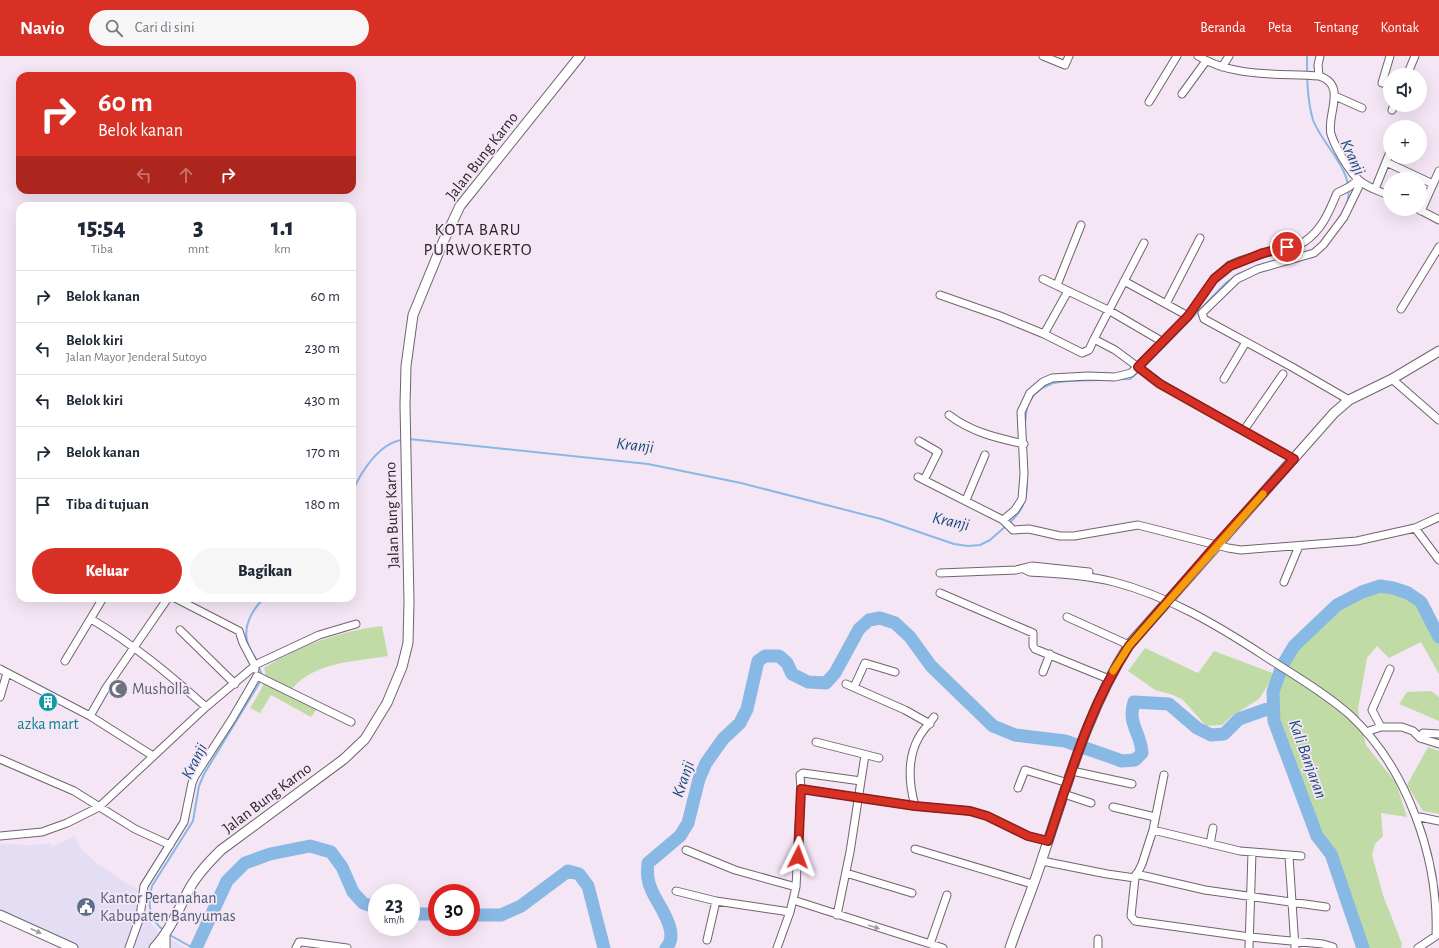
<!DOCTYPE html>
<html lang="id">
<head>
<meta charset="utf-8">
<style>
	:root { --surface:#fff; --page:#f6f6f7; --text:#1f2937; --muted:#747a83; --line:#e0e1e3; --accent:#d93025 }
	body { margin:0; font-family:"Alegreya Sans",sans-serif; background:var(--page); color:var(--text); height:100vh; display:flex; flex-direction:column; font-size:15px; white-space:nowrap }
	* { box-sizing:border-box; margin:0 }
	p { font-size:13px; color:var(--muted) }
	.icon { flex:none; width:22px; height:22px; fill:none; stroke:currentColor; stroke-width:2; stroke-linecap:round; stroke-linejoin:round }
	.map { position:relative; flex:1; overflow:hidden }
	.panel { position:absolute; left:16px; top:146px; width:340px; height:400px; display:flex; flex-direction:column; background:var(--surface); border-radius:12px; box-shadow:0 4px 16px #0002 }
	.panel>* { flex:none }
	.top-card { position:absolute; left:16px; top:16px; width:340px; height:122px; border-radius:12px; box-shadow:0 4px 16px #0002; background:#d93025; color:#fff; overflow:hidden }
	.tools { position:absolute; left:1383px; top:12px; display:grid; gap:8px }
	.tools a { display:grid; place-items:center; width:44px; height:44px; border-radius:50%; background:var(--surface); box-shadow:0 4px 16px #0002; font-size:20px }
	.speed { position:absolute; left:368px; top:828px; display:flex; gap:8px; font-size:20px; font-weight:700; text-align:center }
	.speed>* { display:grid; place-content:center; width:52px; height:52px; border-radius:50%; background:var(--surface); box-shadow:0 4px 16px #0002; line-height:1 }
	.speed small { font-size:10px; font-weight:400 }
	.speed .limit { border:6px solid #d22; background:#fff; color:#111 }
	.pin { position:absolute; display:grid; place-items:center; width:34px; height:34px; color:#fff; margin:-17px; border:2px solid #fff; border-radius:50%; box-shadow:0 1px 4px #0007 }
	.me { position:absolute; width:44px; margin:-22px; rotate:3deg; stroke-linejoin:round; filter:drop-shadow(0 0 3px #0008) }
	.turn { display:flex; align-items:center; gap:14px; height:84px; padding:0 16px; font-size:18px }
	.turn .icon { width:52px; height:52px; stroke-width:2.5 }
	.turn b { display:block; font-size:28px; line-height:34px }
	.lanes { display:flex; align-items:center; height:38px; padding:0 16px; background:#0003; justify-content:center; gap:20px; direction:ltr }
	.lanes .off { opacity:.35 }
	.eta { display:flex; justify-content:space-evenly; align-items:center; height:68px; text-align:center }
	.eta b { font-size:24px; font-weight:800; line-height:28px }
	.cta { display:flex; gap:8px; margin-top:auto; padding:8px 16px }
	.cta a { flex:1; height:46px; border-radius:24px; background:var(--accent); color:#fff; font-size:16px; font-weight:800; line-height:46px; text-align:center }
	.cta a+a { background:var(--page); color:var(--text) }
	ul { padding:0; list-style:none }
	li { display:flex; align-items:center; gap:12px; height:52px; padding:0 16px; border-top:1px solid var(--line) }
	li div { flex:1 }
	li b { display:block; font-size:15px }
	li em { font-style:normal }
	header { display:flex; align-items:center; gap:24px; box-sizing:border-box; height:56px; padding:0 20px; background:var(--accent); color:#fff }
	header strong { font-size:19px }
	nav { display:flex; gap:22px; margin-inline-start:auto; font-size:14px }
	.search { width:280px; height:36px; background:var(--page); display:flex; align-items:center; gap:10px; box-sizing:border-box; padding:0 14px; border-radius:22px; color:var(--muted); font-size:15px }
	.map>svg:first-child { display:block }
</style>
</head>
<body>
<header>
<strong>Navio</strong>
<div class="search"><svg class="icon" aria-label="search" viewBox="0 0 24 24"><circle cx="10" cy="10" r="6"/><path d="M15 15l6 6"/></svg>Cari di sini</div>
<nav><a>Beranda</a><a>Peta</a><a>Tentang</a><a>Kontak</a></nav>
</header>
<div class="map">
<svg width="1439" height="892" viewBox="0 0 1439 892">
	<rect width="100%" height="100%" fill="#f5e6f6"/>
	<path fill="#e4def4" d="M75,780L80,792L97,807L126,827L145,837L144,849L146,860L156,874L185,892H73L0,859V788L33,789L51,787L52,791Z"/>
	<path fill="#c0dba6" d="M1380,530L1393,532L1408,537L1421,546L1439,581V618L1421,586L1389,602L1377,590L1367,602L1358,653L1360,666L1366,689L1396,727L1407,761L1381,757L1383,780L1375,788L1372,799L1383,839L1402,888L1401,892H1363L1331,799L1317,780L1274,665L1273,636L1282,610L1294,590L1337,549L1362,536Z
		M382,570L388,600C355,606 315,605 292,633L320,649L311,661L271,639L260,657L250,652C257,640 269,625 264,612C301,589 339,575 382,570Z
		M1145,592L1198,617L1214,595L1275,618L1259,643L1232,660L1222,669L1206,670L1183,644L1173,639L1155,634L1128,615Z
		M1431,635L1439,641V665L1399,648L1407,636Z
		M1428,691L1439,695V758L1423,755L1407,729Z"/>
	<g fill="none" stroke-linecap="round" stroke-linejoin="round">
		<path stroke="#88b8e4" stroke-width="2" d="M1307,0C1307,22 1307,43 1313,64C1323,91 1359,118 1346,150C1344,155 1340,160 1337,165
			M1029,346L1035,338L1042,332L1053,327L1068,325L1130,323L1146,309L1226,227L1238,218L1256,211
			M1025,367L1027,351
			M409,383L648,408L741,427L881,463L954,488L968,490L980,489L990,484L1006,470
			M352,437C360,417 379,387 402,384
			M1009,467C1022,456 1027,444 1027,427
			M257,605C254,599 250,594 248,588C242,571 252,554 264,542
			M165,875C149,865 147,847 152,830L193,765L199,730L204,718L260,626L262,619L258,610
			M168,878L193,892"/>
		<path stroke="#88b8e4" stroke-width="13" d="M411,858H437
			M471,859H501L521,850L568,815L579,818L588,830L604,892
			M196,892L227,825L245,807L270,798L310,790L331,796L342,811L353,836L363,847L377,852
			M666,892C681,877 658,849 652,835C647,825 647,817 648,807L680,780L688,767L699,723L706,707L723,683L740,667L747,653L758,605L765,600H779L787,607L792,618L808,626L826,627L835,617L859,573L869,564L880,562L895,567L910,581L931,610L993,670L1015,679L1065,685L1122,705L1135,704L1142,697C1141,676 1127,669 1134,646L1169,648L1197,672L1211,679L1224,678L1239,663L1273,651
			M1363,892L1331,798L1317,780L1274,665L1273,636L1282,610L1294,590L1337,549L1362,536L1380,530L1393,532L1408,537L1421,546L1439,581"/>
		<g stroke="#706371" stroke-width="9">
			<path id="minor" d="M1043,0L1065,9L1069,0
				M1198,0C1234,22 1279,17 1319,20C1348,29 1326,59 1331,78C1334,89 1350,117 1360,125C1368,132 1380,135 1390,140
				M1222,11L1229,0
				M1407,19L1415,0
				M1319,20L1318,9L1320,0
				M1382,27L1390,0
				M1182,38L1206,5
				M1335,40L1362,52
				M1149,46L1177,0
				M1392,54L1394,49
				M1386,106L1433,128
				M1375,133L1390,96
				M1418,153L1439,164
				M1421,155L1439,115
				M1043,223L1110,255L1163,286
				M1124,225L1188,260
				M1057,229L1081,169
				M940,239L1000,260L1044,278L1082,297L1089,294L1094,283L1115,294L1161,328L1294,403
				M1166,248L1200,182
				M1401,253L1439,191
				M1044,278L1068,235
				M1094,283L1144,187
				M1224,323L1246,286
				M1392,323L1439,364
				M1349,344L1292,311L1204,263L1202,257L1237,223L1258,213L1314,197L1323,189L1344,161L1361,126
				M949,359C971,376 997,382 1024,388
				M1244,374L1283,318
				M919,385L938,396L924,424
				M918,421L1003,464L1013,474L1029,473L1060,480H1074L1138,469L1228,492L1241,494L1357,485L1415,472L1439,461
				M966,444L985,399
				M1003,464L1015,454L1022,443L1024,418L1021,356L1030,337L1043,326L1052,322L1088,320L1115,321L1131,317L1188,260L1214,223L1230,209L1239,205L1304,186C1322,174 1329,156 1337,137L1349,131L1358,124
				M1415,472L1439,504
				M1024,513L1030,516C1058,518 1087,519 1114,526C1168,540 1217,569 1263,599C1292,618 1324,636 1350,659C1407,712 1439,802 1436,880L1418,892
				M940,517L1016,514L1032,510L1089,516
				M1284,526L1299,490
				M940,537L1033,577V590L1035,593L1109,623
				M175,542L239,575L243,587L255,610V613
				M1067,561L1129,589
				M91,563C133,588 170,619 206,651
				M180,574L235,628
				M65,605L103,542
				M0,613L90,660L153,700
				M1043,616L1050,598
				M846,628L905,654L930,668
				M854,631L865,607L895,616
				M0,641L7,617
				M90,660L106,632L168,542
				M1381,671L1372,654L1390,613
				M1366,676L1381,671H1402L1413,675L1420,682L1439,688
				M1420,682L1423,677L1439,678
				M816,686L879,702
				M0,703L74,735L135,773L170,789
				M1072,715L1132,728
				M1018,732L1025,714L1068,727
				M801,733L800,719L803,717L861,725
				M1064,738L1091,747
				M915,750C909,728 907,702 919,681C923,674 929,668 934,661
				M1113,751L1155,761
				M1420,761L1439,765
				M1153,774L1240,795L1301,800
				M0,780L42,776L67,767L99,751L206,651L257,608L319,579L356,568
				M1210,788L1213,772
				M915,793L1032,828
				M686,794L735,814L796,831
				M1289,800L1295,892
				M1042,805L1107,818L1135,822L1142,808L1153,774L1164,719
				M846,817L912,837
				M1136,818L1205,834L1326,851
				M1135,822L1131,860L1135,865L1250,881L1323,888L1333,891
				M676,835L716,845L790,856
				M793,844L943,892
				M837,859L850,796L865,699
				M1098,883V892
				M707,884L716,845
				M930,888L947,839
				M129,892L140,861L144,830L184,766L192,727L195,720L232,663L257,620L351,666
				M296,892L299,886H302L347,892
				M777,892L790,856L796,831L801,733L915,750L970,755L987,760L1028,780L1048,785
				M1249,892L1252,796"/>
		</g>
		<g stroke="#706371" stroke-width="11">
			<path id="major" d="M0,859L73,892
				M154,892C171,874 179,851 191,830C199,816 210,805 221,794L344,703L365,683L387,647L402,611L408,587L409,546L405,349L406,310L413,259L443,186L460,150L580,0
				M165,892V879
				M1010,892C1020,862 1033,833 1042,803C1067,730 1087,655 1129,589L1334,357L1349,344L1392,323L1439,295"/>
		</g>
		<use href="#minor" stroke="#fff" stroke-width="7"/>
		<use href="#major" stroke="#fff" stroke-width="9"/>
	</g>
	<defs><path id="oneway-solid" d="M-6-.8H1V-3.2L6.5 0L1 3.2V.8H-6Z"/></defs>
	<g fill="#a09da0">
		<use href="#oneway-solid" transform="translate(874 871) rotate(17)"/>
		<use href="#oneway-solid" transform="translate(36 875) rotate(24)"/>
	</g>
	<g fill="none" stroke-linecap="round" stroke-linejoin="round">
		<g stroke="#8d1f18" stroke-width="10">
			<path id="route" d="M798,801L801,733L915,750L970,755L987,760L1028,780L1048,785C1071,717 1089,651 1129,590L1216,489L1294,403L1160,328L1138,311L1188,260L1214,223L1230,210L1263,197L1287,191"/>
		</g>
		<use href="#route" stroke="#d93025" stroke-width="7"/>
		<path stroke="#f59e0b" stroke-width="7" d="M1113,615L1129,590L1263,438"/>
	</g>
	<defs>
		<g id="mosque-disc" transform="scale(1)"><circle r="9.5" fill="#6b7280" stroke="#f5e6f6"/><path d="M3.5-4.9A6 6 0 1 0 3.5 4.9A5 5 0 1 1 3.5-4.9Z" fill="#fff"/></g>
		<g id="building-disc" transform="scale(1)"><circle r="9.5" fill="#0f9aa8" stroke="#f5e6f6"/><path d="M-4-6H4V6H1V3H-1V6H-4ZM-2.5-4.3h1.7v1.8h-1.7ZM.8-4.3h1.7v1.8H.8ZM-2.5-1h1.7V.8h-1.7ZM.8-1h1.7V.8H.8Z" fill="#fff"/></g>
		<g id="civic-disc" transform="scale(1)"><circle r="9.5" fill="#5c6f8a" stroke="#f5e6f6"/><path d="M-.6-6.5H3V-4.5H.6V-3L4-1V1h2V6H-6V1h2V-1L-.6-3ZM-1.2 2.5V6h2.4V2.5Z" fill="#fff"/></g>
	</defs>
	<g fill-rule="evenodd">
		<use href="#mosque-disc" x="118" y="633"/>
		<use href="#building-disc" x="48" y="646"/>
		<use href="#civic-disc" x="86" y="851"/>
	</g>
	<g text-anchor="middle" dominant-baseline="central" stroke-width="3.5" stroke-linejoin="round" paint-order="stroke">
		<g font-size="16" fill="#2b262c" stroke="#f5e6f6">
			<text transform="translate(482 100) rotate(-52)">Jalan Bung Karno</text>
			<text transform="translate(392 459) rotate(-92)">Jalan Bung Karno</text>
			<text transform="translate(267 742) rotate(-37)">Jalan Bung Karno</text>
		</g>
		<g font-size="16" fill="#5b616d" stroke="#f5e6f6" text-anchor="start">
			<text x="132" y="633">Musholla</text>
		</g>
		<g font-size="16" fill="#0d838f" stroke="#f5e6f6">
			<text x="48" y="668">azka mart</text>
		</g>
		<g font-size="16" fill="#4e5e75" stroke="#f5e6f6" text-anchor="start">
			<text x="100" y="842">Kantor Pertanahan<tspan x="100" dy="18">Kabupaten Banyumas</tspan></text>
		</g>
		<g font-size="17" font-style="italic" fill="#154a74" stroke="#f5e6f6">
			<text transform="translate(1353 101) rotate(65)">Kranji</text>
			<text transform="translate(635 389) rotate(7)">Kranji</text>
			<text transform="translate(951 465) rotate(13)">Kranji</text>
			<text transform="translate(1308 703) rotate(70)">Kali Banjaran</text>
			<text transform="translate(194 705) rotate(-63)">Kranji</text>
			<text transform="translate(683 723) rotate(-71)">Kranji</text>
		</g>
		<g font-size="17" letter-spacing="1" fill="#2b262c" stroke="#f5e6f6">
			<text x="478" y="173">KOTA BARU<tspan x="478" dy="20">PURWOKERTO</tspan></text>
		</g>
	</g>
</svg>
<div class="tools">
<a><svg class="icon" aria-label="sound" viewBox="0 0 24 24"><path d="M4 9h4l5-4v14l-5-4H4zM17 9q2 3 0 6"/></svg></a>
<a>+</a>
<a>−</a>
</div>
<div class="speed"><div>23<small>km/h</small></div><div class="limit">30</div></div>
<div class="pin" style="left:1287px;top:191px;background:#d93025"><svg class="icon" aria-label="arrive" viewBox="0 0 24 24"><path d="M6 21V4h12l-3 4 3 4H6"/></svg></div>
<svg class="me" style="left:798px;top:801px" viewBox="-20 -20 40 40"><path d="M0-17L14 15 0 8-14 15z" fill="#d93025" stroke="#fff" stroke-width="4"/></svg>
<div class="top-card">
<div class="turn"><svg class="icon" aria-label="right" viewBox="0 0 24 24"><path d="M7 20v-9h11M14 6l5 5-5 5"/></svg><div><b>60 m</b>Belok kanan</div></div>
<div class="lanes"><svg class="icon off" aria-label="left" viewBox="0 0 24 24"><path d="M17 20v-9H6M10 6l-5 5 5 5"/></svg><svg class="icon off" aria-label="ahead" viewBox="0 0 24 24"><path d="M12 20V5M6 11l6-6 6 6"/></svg><svg class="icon" aria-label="right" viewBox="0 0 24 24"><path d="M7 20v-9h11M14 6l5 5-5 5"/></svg></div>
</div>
<section class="panel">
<div class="eta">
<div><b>15:54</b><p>Tiba</p></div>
<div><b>3</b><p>mnt</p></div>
<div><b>1.1</b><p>km</p></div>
</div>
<ul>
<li><svg class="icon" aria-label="right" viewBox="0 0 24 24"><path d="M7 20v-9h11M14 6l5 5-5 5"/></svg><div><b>Belok kanan</b></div><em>60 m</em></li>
<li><svg class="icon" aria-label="left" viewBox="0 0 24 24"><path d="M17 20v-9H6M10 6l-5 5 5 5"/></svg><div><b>Belok kiri</b><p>Jalan Mayor Jenderal Sutoyo</p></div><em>230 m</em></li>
<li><svg class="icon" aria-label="left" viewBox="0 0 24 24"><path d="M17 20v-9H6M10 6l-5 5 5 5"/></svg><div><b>Belok kiri</b></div><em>430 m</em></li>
<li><svg class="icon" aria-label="right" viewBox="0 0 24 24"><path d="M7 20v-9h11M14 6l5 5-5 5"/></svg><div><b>Belok kanan</b></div><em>170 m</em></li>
<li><svg class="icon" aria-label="arrive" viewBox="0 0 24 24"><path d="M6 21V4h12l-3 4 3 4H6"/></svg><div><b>Tiba di tujuan</b></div><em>180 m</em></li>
</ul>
<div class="cta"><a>Keluar</a><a>Bagikan</a></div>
</section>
</div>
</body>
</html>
